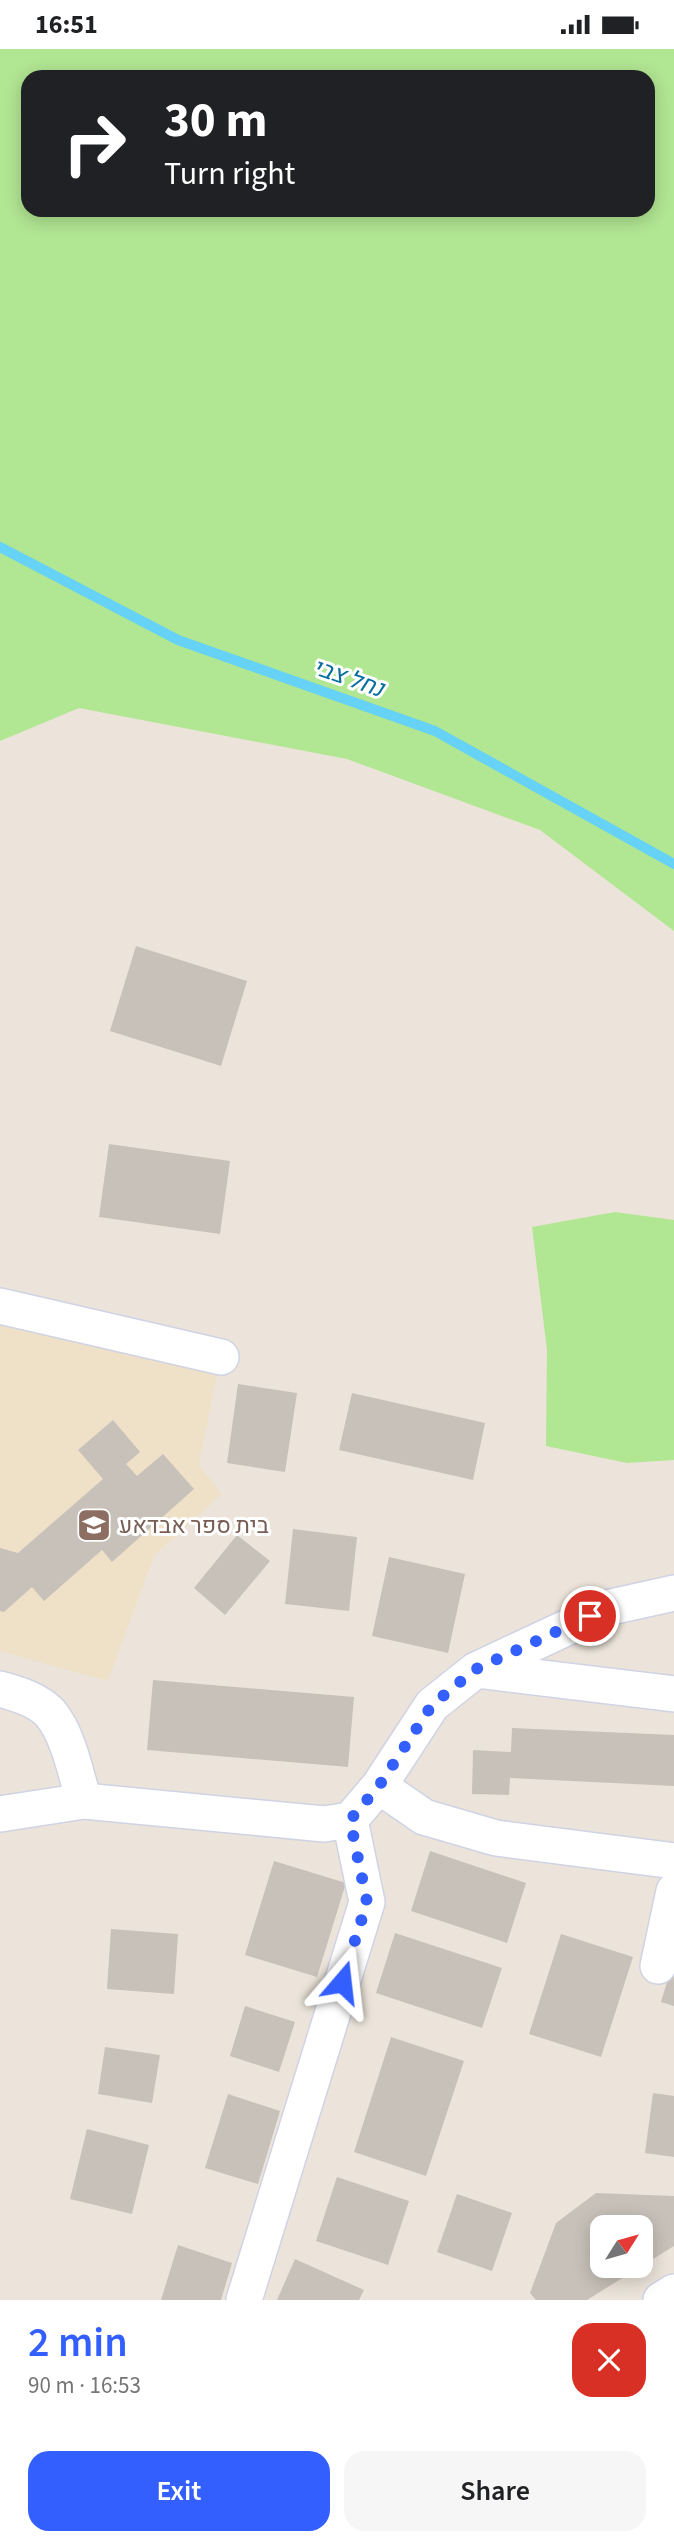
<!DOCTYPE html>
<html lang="en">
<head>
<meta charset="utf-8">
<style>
	:root { --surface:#fff; --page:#f6f6f6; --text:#202124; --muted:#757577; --accent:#345fff }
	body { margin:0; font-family:"Source Sans 3",Heebo,sans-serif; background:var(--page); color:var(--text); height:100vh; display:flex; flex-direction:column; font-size:26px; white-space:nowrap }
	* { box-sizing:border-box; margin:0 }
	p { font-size:23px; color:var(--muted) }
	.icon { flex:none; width:38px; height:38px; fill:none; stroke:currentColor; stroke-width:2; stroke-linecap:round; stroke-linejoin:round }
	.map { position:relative; height:2251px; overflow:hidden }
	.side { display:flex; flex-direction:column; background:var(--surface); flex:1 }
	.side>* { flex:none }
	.hud { position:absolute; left:21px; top:21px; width:634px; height:147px; border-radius:21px; box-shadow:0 4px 18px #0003; background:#202124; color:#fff; overflow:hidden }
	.needle { width:46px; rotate:53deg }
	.tools { position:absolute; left:590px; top:2166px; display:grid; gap:14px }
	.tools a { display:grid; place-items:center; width:63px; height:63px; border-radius:14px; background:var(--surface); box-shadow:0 4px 18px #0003; font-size:35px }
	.pin { position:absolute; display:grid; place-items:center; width:60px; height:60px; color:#fff; margin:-30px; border:4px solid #fff; border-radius:50%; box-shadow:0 2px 7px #0007 }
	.me { position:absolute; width:77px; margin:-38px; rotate:17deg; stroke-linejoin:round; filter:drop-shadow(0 0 5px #0008) }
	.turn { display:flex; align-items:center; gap:24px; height:147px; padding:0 28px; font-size:32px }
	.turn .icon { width:91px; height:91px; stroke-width:2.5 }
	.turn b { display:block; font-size:49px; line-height:60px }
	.round { display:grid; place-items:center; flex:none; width:74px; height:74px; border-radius:21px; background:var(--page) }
	.overview { display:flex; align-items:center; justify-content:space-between; height:119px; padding:0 28px }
	h1 { font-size:42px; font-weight:600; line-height:52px; color:var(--accent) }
	.primary-button { display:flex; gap:14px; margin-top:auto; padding:14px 28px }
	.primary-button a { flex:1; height:80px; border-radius:21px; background:var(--accent); color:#fff; font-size:28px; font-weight:600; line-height:80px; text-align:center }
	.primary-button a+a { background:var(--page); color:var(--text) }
	.status { display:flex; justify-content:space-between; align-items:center; height:49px; padding:0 35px; background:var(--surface); direction:ltr }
	.status svg { height:19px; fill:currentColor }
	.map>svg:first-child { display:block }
</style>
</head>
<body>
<div class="status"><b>16:51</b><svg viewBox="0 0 49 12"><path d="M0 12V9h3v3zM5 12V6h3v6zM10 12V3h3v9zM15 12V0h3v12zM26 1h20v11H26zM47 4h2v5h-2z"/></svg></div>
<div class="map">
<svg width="674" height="2251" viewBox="0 0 674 2251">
	<rect width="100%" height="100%" fill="#ece4da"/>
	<path fill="#efe1c8" d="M0,1270L218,1320L199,1416L222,1445L154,1507L108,1632L0,1602Z"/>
	<path fill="#b1e692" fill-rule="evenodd" d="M0,0H674V882L540,781L347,710L79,659L0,692ZM28,28H648V161H28Z
		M615,1163L674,1171V1411L627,1414L546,1397L547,1301L532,1178Z"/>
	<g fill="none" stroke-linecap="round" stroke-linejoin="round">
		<path stroke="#66d2f5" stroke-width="10" d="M0,498L178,591L435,682L674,815"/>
	</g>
	<path fill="#c7c1b9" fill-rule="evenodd" d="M136,897L247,932L221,1017L110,982Z
		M109,1095L230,1112L220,1185L99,1168Z
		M238,1335L297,1344L285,1423L227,1414Z
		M352,1344L485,1374L473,1431L339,1401Z
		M113,1371L140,1403L126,1415L137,1427L163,1405L194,1440L112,1513L102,1501L44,1552L32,1538L4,1563L0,1562V1499L18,1504L103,1430L78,1401Z
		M293,1480L357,1488L349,1562L285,1555Z
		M237,1486L270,1512L225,1566L194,1539Z
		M389,1508L465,1525L448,1604L372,1587Z
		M153,1631L354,1648L348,1718L147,1701Z
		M512,1679L674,1686V1737L510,1729L509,1746L472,1745L473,1701L511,1703Z
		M430,1802L526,1834L507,1894L411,1862Z
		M274,1812L346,1834L317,1928L245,1906Z
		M111,1880L178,1885L174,1945L107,1940Z
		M395,1884L502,1919L482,1979L376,1944Z
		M561,1885L633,1908L601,2008L529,1985Z
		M673,1913H674V1957L661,1953Z
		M245,1957L295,1973L279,2023L230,2007Z
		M391,1988L464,2012L426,2127L354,2103Z
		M105,1998L160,2006L152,2054L98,2045Z
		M653,2044L674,2047V2108L645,2104Z
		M228,2045L280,2062L258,2135L205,2119Z
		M87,2080L149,2096L132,2165L70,2150Z
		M337,2128L409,2152L388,2216L316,2192Z
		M596,2144L674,2147V2197L587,2251H536L530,2244L556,2174ZM602,2179H640V2217H602Z
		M457,2145L512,2164L492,2222L437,2203Z
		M178,2196L232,2214L221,2251H161Z
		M295,2210L364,2241L359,2251H277Z"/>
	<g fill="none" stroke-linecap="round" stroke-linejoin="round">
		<g stroke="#cfd3e3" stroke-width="38">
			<path id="minor" d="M0,1257L221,1308
				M476,1621L674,1645
				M0,1640C17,1645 37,1650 50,1664C68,1684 76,1726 84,1752
				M379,1737L424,1768L496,1789L674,1812
				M0,1765L84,1752L324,1775L350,1771L379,1737L432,1656L476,1621L611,1558L674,1544
				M658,1917L674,1842
				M244,2251L367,1853L350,1771
				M661,2251L674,2243"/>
		</g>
		<use href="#minor" stroke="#fff" stroke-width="35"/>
	</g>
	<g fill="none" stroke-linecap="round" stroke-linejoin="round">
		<path stroke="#345fff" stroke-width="12" stroke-dasharray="0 21.6" d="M342,1933L367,1853L350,1771L379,1737L432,1656L476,1620L590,1567"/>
	</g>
	<defs>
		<g id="school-square" transform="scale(1.75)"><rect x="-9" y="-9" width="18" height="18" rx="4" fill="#8d6e63" stroke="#fff"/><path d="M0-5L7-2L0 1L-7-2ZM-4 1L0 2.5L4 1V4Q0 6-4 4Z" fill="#fff"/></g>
	</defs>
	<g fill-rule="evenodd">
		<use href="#school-square" x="94" y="1476"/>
	</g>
	<g text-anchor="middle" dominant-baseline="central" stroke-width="6" stroke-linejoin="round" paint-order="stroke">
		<g font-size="23" fill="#785e54" stroke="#fff" text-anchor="start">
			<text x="119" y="1476">בית ספר אבדאע</text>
		</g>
		<g font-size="24" font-style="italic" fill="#066fa0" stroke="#fff">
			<text transform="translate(348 629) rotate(19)">נחל צבי</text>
		</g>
	</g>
</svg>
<div class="tools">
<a><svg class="needle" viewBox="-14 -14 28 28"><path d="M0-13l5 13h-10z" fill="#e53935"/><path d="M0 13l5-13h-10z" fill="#757577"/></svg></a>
</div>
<div class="pin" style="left:590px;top:1567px;background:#d93025"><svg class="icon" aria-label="arrive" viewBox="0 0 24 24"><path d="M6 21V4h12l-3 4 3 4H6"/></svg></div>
<svg class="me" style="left:342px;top:1933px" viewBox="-20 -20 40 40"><path d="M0-17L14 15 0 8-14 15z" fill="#345fff" stroke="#fff" stroke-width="4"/></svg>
<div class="hud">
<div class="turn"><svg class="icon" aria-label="right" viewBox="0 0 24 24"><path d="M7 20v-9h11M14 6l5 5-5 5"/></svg><div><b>30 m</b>Turn right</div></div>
</div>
</div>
<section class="side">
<div class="overview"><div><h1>2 min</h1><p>90 m · 16:53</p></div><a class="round" style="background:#d93025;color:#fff"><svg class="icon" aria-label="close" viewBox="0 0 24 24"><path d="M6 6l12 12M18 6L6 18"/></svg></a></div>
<div class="primary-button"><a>Exit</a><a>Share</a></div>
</section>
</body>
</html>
